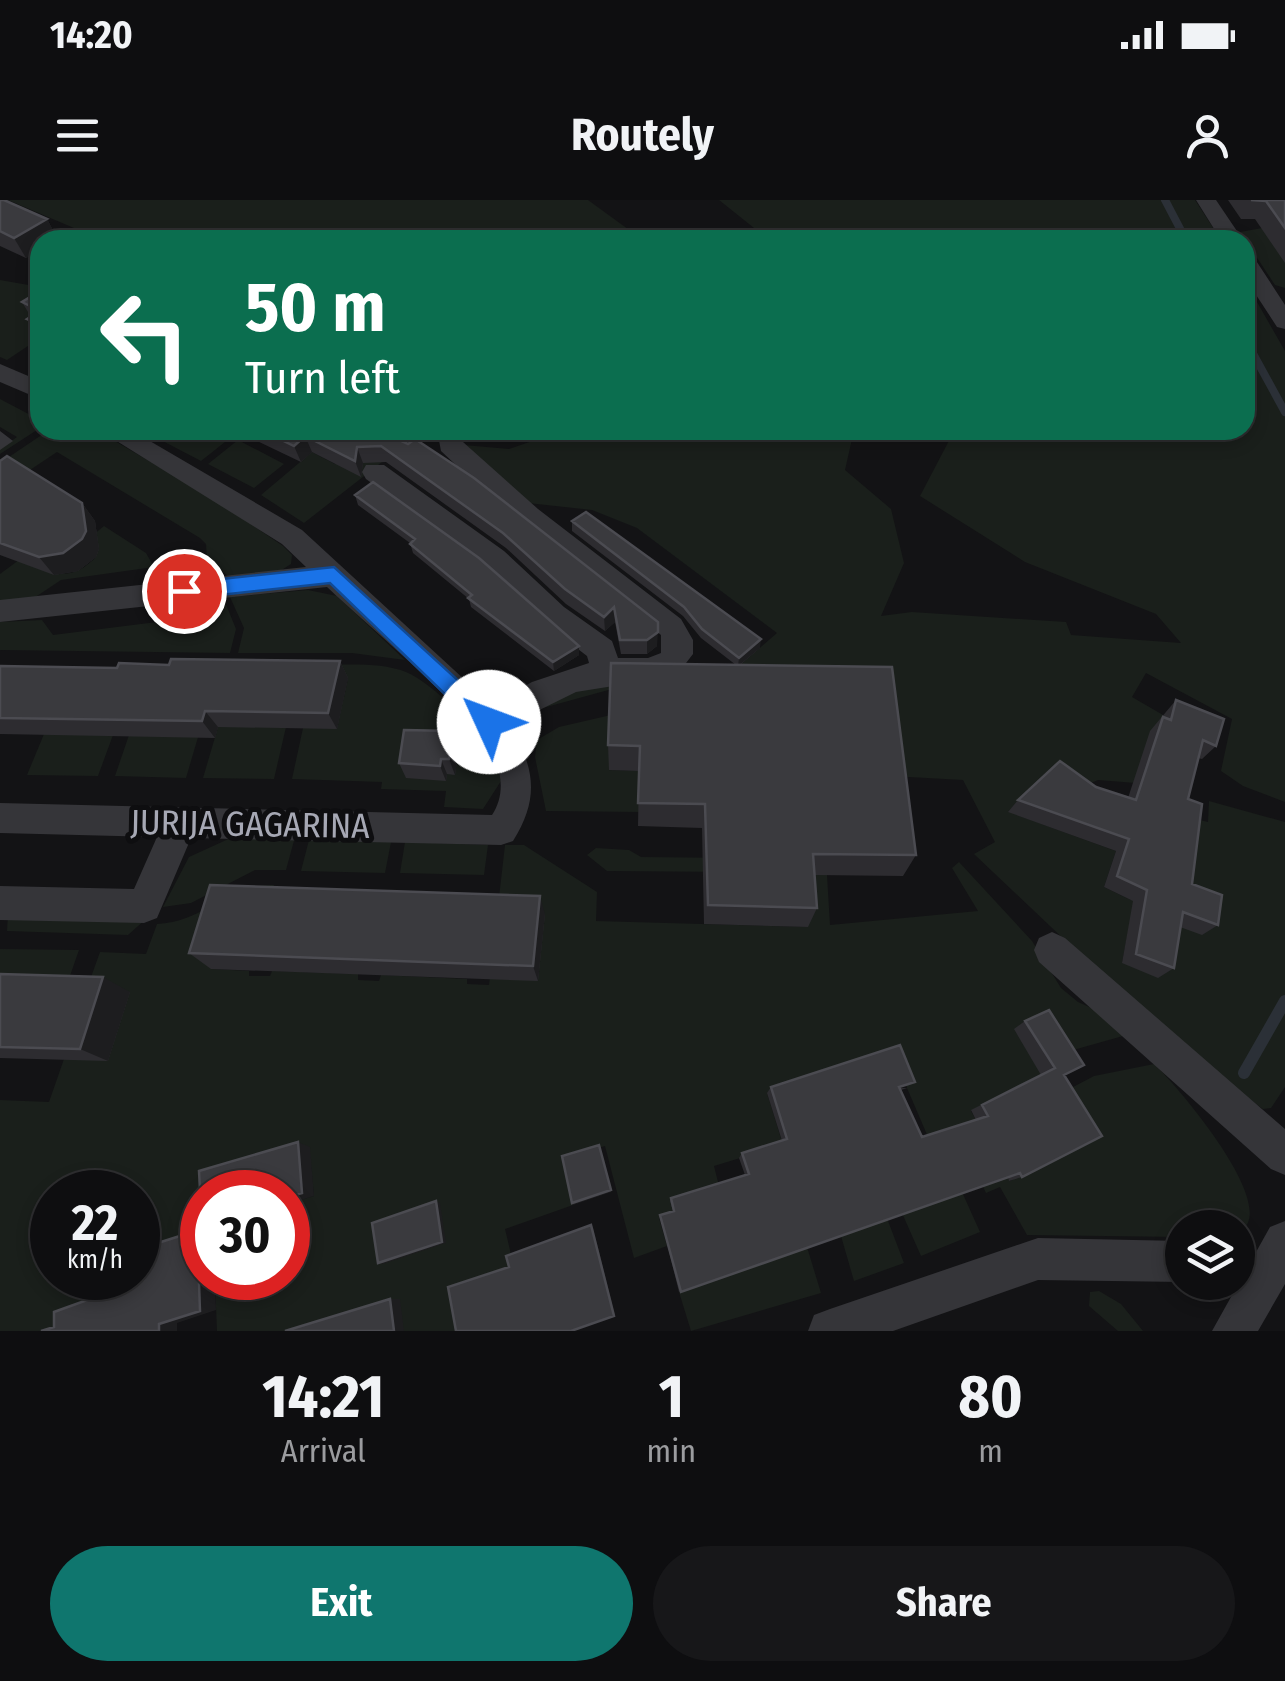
<!DOCTYPE html>
<html lang="en">
<head>
<meta charset="utf-8">
<style>
	:root { --surface:#0e0e10; --page:#171719; --text:#f1f3f6; --muted:#9b9c9f; --line:#2e2e30; --accent:#0f766e }
	body { margin:0; font-family:"Fira Sans Condensed",sans-serif; background:var(--page); color:var(--text); height:100vh; display:flex; flex-direction:column; font-size:38px; white-space:nowrap }
	* { box-sizing:border-box; margin:0 }
	p { font-size:32px; color:var(--muted) }
	.icon { flex:none; width:55px; height:55px; fill:none; stroke:currentColor; stroke-width:2; stroke-linecap:round; stroke-linejoin:round }
	.map { position:relative; height:1131px; overflow:hidden }
	.side { display:flex; flex-direction:column; background:var(--surface); flex:1 }
	.side>* { flex:none }
	.hud { position:absolute; left:30px; top:30px; width:1225px; height:210px; border-radius:30px; box-shadow:0 5px 15px #0003,0 0 0 2px var(--line); background:#0b6e4f; color:#fff; overflow:hidden }
	.buttons { position:absolute; left:1165px; top:1010px; display:grid; gap:20px }
	.buttons a { display:grid; place-items:center; width:90px; height:90px; border-radius:50%; background:var(--surface); box-shadow:0 5px 15px #0003,0 0 0 2px var(--line); font-size:50px }
	.speed { position:absolute; left:30px; top:970px; display:flex; gap:20px; font-size:50px; font-weight:700; text-align:center }
	.speed>* { display:grid; place-content:center; width:130px; height:130px; border-radius:50%; background:var(--surface); box-shadow:0 5px 15px #0003,0 0 0 2px var(--line); line-height:1 }
	.speed small { font-size:25px; font-weight:400 }
	.speed .limit { border:15px solid #d22; background:#fff; color:#111 }
	.pin { position:absolute; display:grid; place-items:center; width:85px; height:85px; color:#fff; margin:-42px; border:5px solid #fff; border-radius:50%; box-shadow:0 2px 10px #0007 }
	.me { position:absolute; width:110px; margin:-55px; rotate:313deg; stroke-linejoin:round; filter:drop-shadow(0 0 8px #0008) }
	.turn { display:flex; align-items:center; gap:35px; height:210px; padding:0 50px; font-size:45px }
	.turn .icon { width:130px; height:130px; stroke-width:2.5 }
	.turn b { display:block; font-size:70px; line-height:85px }
	.eta { display:flex; justify-content:space-evenly; align-items:center; height:170px; text-align:center }
	.eta b { font-size:60px; font-weight:700; line-height:70px }
	.action { display:flex; gap:20px; margin-top:auto; padding:20px 50px }
	.action a { flex:1; height:115px; border-radius:60px; background:var(--accent); color:#fff; font-size:40px; font-weight:700; line-height:115px; text-align:center }
	.action a+a { background:var(--page); color:var(--text) }
	.status { display:flex; justify-content:space-between; align-items:center; height:70px; padding:0 50px; background:var(--surface); direction:ltr }
	.status svg { height:28px; fill:currentColor }
	header { display:flex; justify-content:space-between; align-items:center; height:130px; padding:0 50px; background:var(--surface); font-size:45px; font-weight:700 }
	.map>svg:first-child { display:block }
</style>
</head>
<body>
<div class="status"><b>14:20</b><svg viewBox="0 0 49 12"><path d="M0 12V9h3v3zM5 12V6h3v6zM10 12V3h3v9zM15 12V0h3v12zM26 1h20v11H26zM47 4h2v5h-2z"/></svg></div>
<header><svg class="icon" aria-label="menu" viewBox="0 0 24 24"><path d="M4 6h16M4 12h16M4 18h16"/></svg>Routely<svg class="icon" aria-label="person" viewBox="0 0 24 24"><circle cx="12" cy="8" r="4"/><path d="M4 21q1-7 8-7t8 7"/></svg></header>
<div class="map">
<svg width="1285" height="1131" viewBox="0 0 1285 1131">
	<rect width="100%" height="100%" fill="#131315"/>
	<path fill="#1a1f1b" fill-rule="evenodd" d="M8,0H588L643,40H83L81,31Z
		M719,0H1195L1221,40H769Z
		M1268,27L1285,51V88L1275,85L1240,32Z
		M0,80L40,87V138L7,160L0,157Z
		M1245,81L1285,151V602L1243,586L1221,571L1232,519L1146,473L1132,497L1163,515L1148,584L1098,580L1017,615L1116,651L1104,687L1131,700L1138,680L1122,763L1188,617L1208,622L1209,601L1285,622V887L1271,908L1263,909L1245,896L1109,782L974,654L995,642L963,580L891,576L612,489L521,514L599,479L739,466L777,433L637,328L592,310L528,303L464,245L509,249L556,233L551,230H854L845,270L891,309L904,363L881,416L912,412L1066,422L1071,435L1181,443L1156,414L1025,362L920,296L953,233L1245,230Z
		M0,199L40,220V228L0,254V249L17,237L0,227Z
		M49,230L79,240L96,230L214,299L283,346L292,355L291,364L280,371L228,376L207,360L206,344L200,338L57,252L0,290V263Z
		M164,230H214L230,238L201,261L155,237Z
		M350,230H423L304,323L261,295L312,252L335,264Z
		M238,240L284,264L254,288L208,264Z
		M104,326L146,353L154,367L61,380L34,398L0,402V374L23,357C50,375 71,383 96,357L93,335Z
		M308,390L337,396L405,460L352,453H238L244,428L230,397Z
		M225,402L236,429L230,453L0,450V422L42,420L53,435L213,415Z
		M321,465C348,465 380,462 406,472C438,485 495,547 501,581L483,609L444,607L446,591L381,589L382,582L292,579L303,528H337L348,479Z
		M611,515L609,570L640,571L639,612L546,611L535,557L537,540L559,527Z
		M201,527L186,578L115,576L129,535Z
		M218,527H286L274,579L203,578Z
		M44,534L113,535L98,576L27,575Z
		M235,636L295,637L286,670H255L191,703L163,707L189,657Z
		M309,640L391,642L385,673L301,671Z
		M405,642L488,645L484,675L400,673Z
		M505,645H524L597,692L596,721L808,727L804,674L827,675L830,725L978,711L952,668L959,662L1032,741L1061,788L1078,802L1098,811L1123,836L1059,854L1042,876L971,911L1010,981L1042,965L1058,895L1094,876L1154,864C1178,886 1285,1012 1238,1032V1028H1182V1037L1027,1035L1000,987L986,993L955,928L928,937L892,853L767,893L783,945L714,966L719,986L659,1018L667,1046L634,1058L605,946L564,958L573,1005L505,1029L514,1067L463,1131H217L215,1083L233,1078H288V1003L314,996L309,947L202,992V1036L162,1118L76,1131H0V900L49,902L64,859L129,792L86,791L100,752L146,754L157,724C208,721 225,684 274,685L269,704L212,769L249,771V776H270L272,771L358,774V780L379,781L381,775L467,779V784L489,785ZM52,992H138V1078H52Z
		M596,648L629,650L641,657L735,658L736,672L607,671L587,655Z
		M8,714L147,718L128,735L7,731Z
		M0,749L79,750L65,790L0,789Z
		M866,963L904,1063L854,1081L841,1036Z
		M962,992L980,1032L921,1056L902,1013Z
		M807,1047L821,1093L691,1131L679,1092Z
		M1099,1091L1121,1104L1143,1131H1118L1089,1106L1090,1092Z"/>
	<g fill="none" stroke-linecap="round" stroke-linejoin="round">
		<path stroke="#2b3037" stroke-width="8" d="M1165,0L1186,40
			M1245,139L1285,212"/>
		<path stroke="#2b3037" stroke-width="12" d="M1244,873L1285,801"/>
		<path fill="#353539" fill-rule="evenodd" d="M1196,0H1216L1243,40H1221Z
			M1245,54L1253,56L1285,105V129L1277,127L1245,78Z
			M0,164L40,181V199L0,182Z
			M99,230H131L302,330L491,504L532,482L589,463L587,456L544,423L484,365L366,279L362,272L366,265H384L504,351L564,407L612,441L618,458H648L661,453V435L518,323L441,251L437,230H461L463,242L538,309L681,419L693,440V454L676,476L576,492L509,525C535,567 540,598 513,641L501,645L191,638L157,718L144,723L0,720V686L134,689L157,637L0,633V603L492,615C504,597 503,575 493,556C470,509 369,427 327,387L0,422V400L306,367L282,344Z
			M0,231L13,241L0,250Z
			M1052,732L1065,738L1285,929V975L1271,969L1039,762L1034,750L1039,738Z
			M1285,1021V1084L1258,1131H1212L1270,1027Z
			M1038,1038L1182,1041L1184,1082L1038,1080L893,1131H808L814,1115L830,1109Z"/>
	</g>
	<path fill="#2d2c30" d="M0,0L47,19L58,40L26,58L0,46Z
		M1228,0H1285V63L1255,19H1241Z
		M40,91V137L27,119L31,117L22,102Z
		M234,230H378L408,244L657,446L647,454H621L615,422L605,431L566,404L506,348L386,262L363,263L361,277L312,252L301,262Z
		M0,261L82,303L95,321L99,349L96,357L78,371L54,375L0,355Z
		M355,295L579,455L554,471L471,407L469,399L413,353L410,343L358,305Z
		M572,321L760,448L740,465L916,655L903,676L815,675L817,708L808,727L704,724L702,628L638,626L639,571L609,570L608,545L736,465L701,438L683,416L572,331Z
		M340,461L348,478L337,529L218,527L215,538L0,534V466L117,468Z
		M1176,500L1216,546L1202,559L1198,558L1188,599L1192,684L1218,725L1202,735L1180,727L1174,768L1158,778L1122,763L1133,701L1104,687L1116,651L1008,612L1018,600L1128,598L1150,531Z
		M453,531L459,547L455,575L447,574L446,581L406,578L399,563Z
		M545,714L538,781L211,769L189,753Z
		M0,774L130,792L108,861L0,858Z
		M1025,821L1064,875L1022,977L1009,981L1008,977L679,1092L660,1015L673,1011L670,1001L671,998L745,975L739,958L742,953L782,941L767,893L771,887L907,888L901,890L922,937L976,920L971,910L1041,875L1014,829Z"/>
	<path fill="#1d1d1f" d="M47,19L58,40H40V50L26,58L14,38Z
		M305,236L312,252L301,262L294,246Z
		M357,247L363,263L361,277L355,261Z
		M82,303L95,321L99,349L96,357L78,371L54,375L39,357Z
		M614,407L615,422L605,431L604,417Z
		M658,432L657,446L647,454V440Z
		M761,439L760,448L738,466L739,458Z
		M579,446V455L554,471L553,462Z
		M340,461L348,478L337,529L328,513Z
		M205,511L218,527L215,538L202,521Z
		M453,531L459,547L455,575L449,559Z
		M441,559L447,574L446,581L440,566Z
		M540,696L545,714L538,781L533,766Z
		M103,777L130,792L108,861L80,849Z
		M298,942L310,947L314,996L288,1004Z
		M611,990V992L573,1005L572,1003Z
		M436,1001L440,1003L446,1043L383,1064L378,1063Z
		M591,1025L593,1027L615,1115L614,1116Z
		M217,1078H233L215,1083L216,1110L177,1123V1131H159V1124L199,1083Z
		M390,1099H400L404,1131H394Z"/>
	<path fill="#3a3a3e" stroke="#4b4b51" stroke-width="2.5" d="M0,0H4L47,19L14,38L0,31Z
		M1251,0H1285V28L1266,1Z
		M40,91V125L27,119L40,111L22,102Z
		M261,230H378L408,244L415,239L474,278L658,422V432L647,440H620L614,407L604,417L565,389L503,333L381,246L357,247L355,261L305,236L294,246Z
		M7,256L82,303L86,331L82,339L63,353L39,357L0,343V261Z
		M373,282L479,358L579,446L553,462L468,398L472,395L410,344L415,339L355,295Z
		M586,312L761,439L739,458L702,429L684,407L572,321Z
		M171,459L340,461L328,513L205,511L202,521L0,518V466L117,468L119,463L169,465Z
		M611,463L892,467L916,655L813,654L817,708L708,705L705,604L638,603L640,546L608,545Z
		M1176,500L1224,519L1216,546L1203,540L1188,599L1202,604L1192,684L1222,695L1218,725L1183,712L1174,768L1136,754L1147,690L1117,676L1129,639L1018,600L1060,561L1096,587L1136,600L1163,517L1171,520Z
		M404,530L453,531L449,559H441L440,566L399,563Z
		M210,685L540,696L533,766L189,753Z
		M0,774L103,777L80,849L0,847Z
		M1049,810L1084,865L1064,875L1102,936L1022,977L1020,973L681,1092L660,1015L674,1011L671,998L749,974L742,953L787,939L771,887L900,845L915,882L899,887L922,937L988,916L982,905L1055,868L1025,821Z
		M298,942L302,993L288,997V992H202V1078H217L199,1083L200,1111L159,1124V1131H41L54,1127V1112L143,1080L142,1048L202,1029L199,971Z
		M599,945L611,990L572,1003L562,956Z
		M436,1001L442,1042L378,1063L372,1023Z
		M591,1025L614,1116L571,1131H456L448,1087L509,1067L506,1056Z
		M390,1099L394,1131H285Z"/>
	<path fill="#1a73e8" stroke="#114b97" stroke-width="2.5" d="M334,367L497,516V529H481L330,383L184,399L174,391L184,383Z"/>
	<g text-anchor="middle" dominant-baseline="central" stroke-width="10" stroke-linejoin="round" paint-order="stroke">
		<g font-size="35" fill="#a6a8b4" stroke="#0e0e10">
			<text transform="translate(250 624) rotate(1)">JURIJA GAGARINA</text>
		</g>
	</g>
</svg>
<div class="buttons">
<a><svg class="icon" aria-label="layers" viewBox="0 0 24 24"><path d="M12 4l9 5-9 5-9-5zM3 14l9 5 9-5"/></svg></a>
</div>
<div class="speed"><div>22<small>km/h</small></div><div class="limit">30</div></div>
<div class="pin" style="left:184px;top:391px;background:#d93025"><svg class="icon" aria-label="arrive" viewBox="0 0 24 24"><path d="M6 21V4h12l-3 4 3 4H6"/></svg></div>
<svg class="me" style="left:489px;top:522px" viewBox="-20 -20 40 40"><circle r="19" fill="#fff"/><path d="M0-13L10 11 0 6-10 11z" fill="#1a73e8"/></svg>
<div class="hud">
<div class="turn"><svg class="icon" aria-label="left" viewBox="0 0 24 24"><path d="M17 20v-9H6M10 6l-5 5 5 5"/></svg><div><b>50 m</b>Turn left</div></div>
</div>
</div>
<section class="side">
<div class="eta">
<div><b>14:21</b><p>Arrival</p></div>
<div><b>1</b><p>min</p></div>
<div><b>80</b><p>m</p></div>
</div>
<div class="action"><a>Exit</a><a>Share</a></div>
</section>
</body>
</html>
